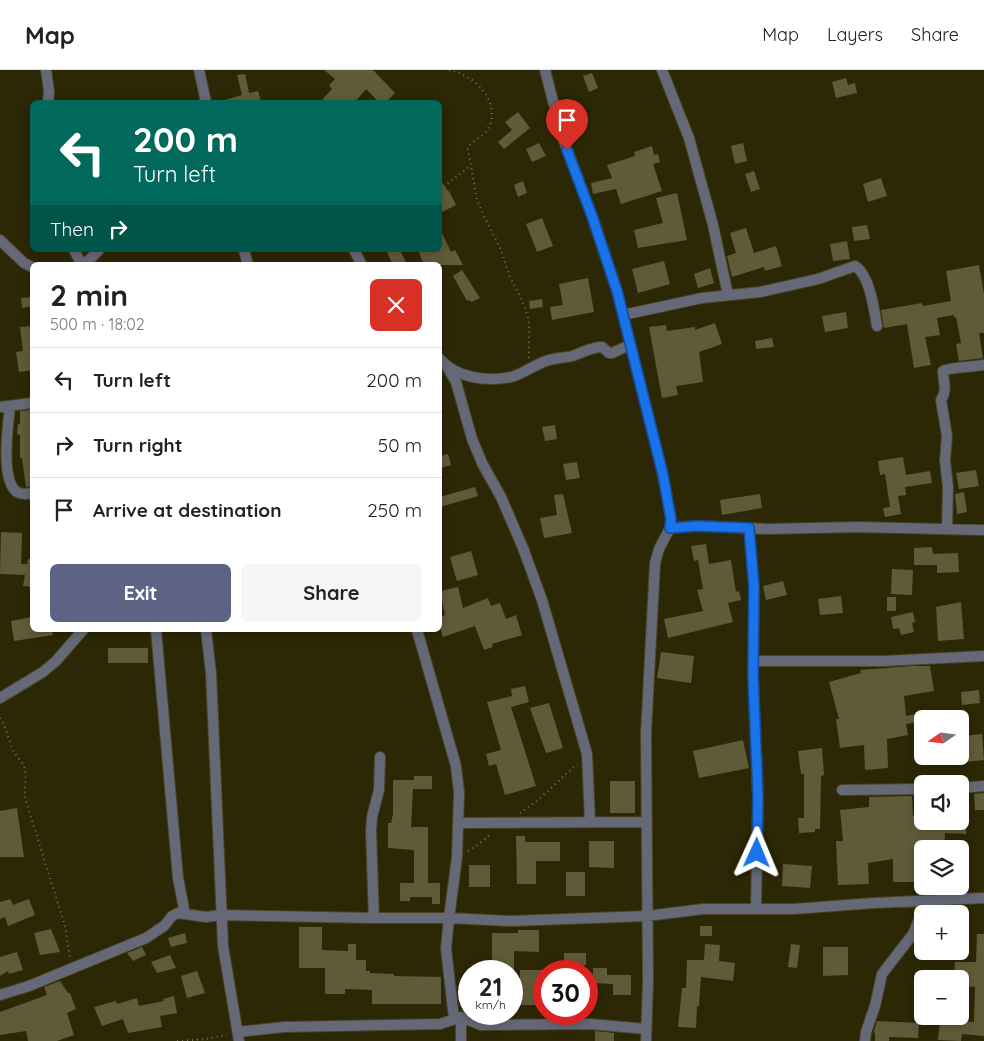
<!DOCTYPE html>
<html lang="en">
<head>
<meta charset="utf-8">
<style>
	:root { --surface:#fff; --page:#f6f6f6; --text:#222; --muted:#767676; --line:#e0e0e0; --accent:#5c6385 }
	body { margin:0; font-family:Quicksand,sans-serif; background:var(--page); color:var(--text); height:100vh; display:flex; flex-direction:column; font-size:19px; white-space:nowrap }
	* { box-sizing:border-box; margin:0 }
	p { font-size:16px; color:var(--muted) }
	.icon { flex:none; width:28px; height:28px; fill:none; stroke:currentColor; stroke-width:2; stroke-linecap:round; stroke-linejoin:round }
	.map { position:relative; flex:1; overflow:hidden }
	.side { position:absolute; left:30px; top:192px; width:412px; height:370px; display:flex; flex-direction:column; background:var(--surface); border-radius:8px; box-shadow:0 2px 8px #0003 }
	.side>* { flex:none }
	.hud { position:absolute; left:30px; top:30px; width:412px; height:152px; border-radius:8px; box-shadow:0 2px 8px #0003; background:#00695c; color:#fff; overflow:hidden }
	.needle { width:32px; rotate:256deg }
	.tools { position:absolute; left:914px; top:640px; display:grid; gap:10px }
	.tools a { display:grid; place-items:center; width:55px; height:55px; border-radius:8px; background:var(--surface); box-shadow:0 2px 8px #0003; font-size:25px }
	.speed { position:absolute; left:458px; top:890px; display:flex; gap:10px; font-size:25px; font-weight:700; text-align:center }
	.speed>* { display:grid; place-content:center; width:65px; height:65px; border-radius:50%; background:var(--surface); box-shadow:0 2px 8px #0003; line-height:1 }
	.speed small { font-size:12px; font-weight:400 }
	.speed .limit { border:8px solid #d22; background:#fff; color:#111 }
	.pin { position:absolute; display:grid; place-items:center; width:42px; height:42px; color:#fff; margin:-51px -21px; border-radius:50% 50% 50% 0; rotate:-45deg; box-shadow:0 0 5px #0007 }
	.pin .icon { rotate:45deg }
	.me { position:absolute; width:55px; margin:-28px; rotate:1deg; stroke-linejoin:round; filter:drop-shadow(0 0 4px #0008) }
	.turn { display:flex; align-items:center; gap:18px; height:105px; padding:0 20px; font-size:22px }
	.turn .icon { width:65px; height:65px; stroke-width:2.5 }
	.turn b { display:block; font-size:35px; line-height:42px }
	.then { display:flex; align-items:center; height:48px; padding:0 20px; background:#0003; gap:10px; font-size:19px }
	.round { display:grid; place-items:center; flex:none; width:52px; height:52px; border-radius:8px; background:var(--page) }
	.summary { display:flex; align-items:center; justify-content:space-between; height:85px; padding:0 20px }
	h1 { font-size:30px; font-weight:700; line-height:38px }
	.action { display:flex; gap:10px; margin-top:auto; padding:10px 20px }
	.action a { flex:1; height:58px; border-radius:8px; background:var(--accent); color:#fff; font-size:20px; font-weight:700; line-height:58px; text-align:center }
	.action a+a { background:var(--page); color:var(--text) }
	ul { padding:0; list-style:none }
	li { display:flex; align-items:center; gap:15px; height:65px; padding:0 20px; border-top:1px solid var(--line) }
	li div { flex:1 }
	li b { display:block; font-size:19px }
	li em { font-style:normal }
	header { display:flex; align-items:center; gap:30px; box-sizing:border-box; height:70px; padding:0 25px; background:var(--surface); border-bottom:1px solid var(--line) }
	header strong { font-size:24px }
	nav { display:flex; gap:28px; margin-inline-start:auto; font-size:18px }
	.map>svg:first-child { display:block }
</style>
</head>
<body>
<header>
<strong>Map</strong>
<nav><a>Map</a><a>Layers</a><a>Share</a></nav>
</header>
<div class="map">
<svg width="984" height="971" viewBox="0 0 984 971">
	<rect width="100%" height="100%" fill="#2c2705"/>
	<path fill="#5f5b39" d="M324,0H373L395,23L386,32H379L366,19L355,32H320L332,19L329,15L335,9Z
		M592,3L598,18L589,22L583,6Z
		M245,4L249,23L258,21L261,32H225V30L242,25L237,5Z
		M846,8L848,15L855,13L857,23L836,28L832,12Z
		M518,42L530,58L504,79L498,72L512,60L505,52Z
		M539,73L546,86L532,92L526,79Z
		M743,73L747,91L735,94L731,76Z
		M652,76L654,85L658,84L660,92L653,94L662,121L621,134L616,119L593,124L591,113L612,108L607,95L635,86L634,82Z
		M754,101L760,119L751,122L745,104Z
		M881,108L887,126L868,132L863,114Z
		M440,110L448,121H449L456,135L440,143Z
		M523,111L527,123L518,127L514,115Z
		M677,123L687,170L638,178L634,160L663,153L656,128Z
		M542,148L553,176L537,182L526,154Z
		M867,155L870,169L854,171L852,157Z
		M746,158L754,183L776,176L782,196L765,201L764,197L732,207L727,186L736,183L730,163Z
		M440,159L451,182L455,180L463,195H424L418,180H440Z
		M847,171L850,189L833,191L830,174Z
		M386,180H400L407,195H393Z
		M664,191L670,214L638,223L632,199Z
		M979,195L984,224V263H979L983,288L959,291L956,274L961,273L956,247L954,248V245L937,248L940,265L925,267L931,295L914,298L907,254L884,258L881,240L922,233L923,236L951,231L946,201Z
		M710,198L714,213L698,218L694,204Z
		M462,200L480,228L471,232L470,230L467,231L453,206Z
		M588,208L594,242L552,250L550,237L563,235L559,214Z
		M32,227V236L22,238L21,228Z
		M542,229L543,237L530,239L529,231Z
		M846,242L848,258L825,262L822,246Z
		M715,253L722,274L699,282L703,312L676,316L678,325L662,328L649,257L666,255L667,261L695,257V260Z
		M32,256V300L19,302L16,282L23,281L20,257Z
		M772,268L774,277L756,279L755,271Z
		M32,340L30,374H32V416L26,417L22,388H20V365L17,364L18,354H20V341Z
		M555,355L557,369L545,371L542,357Z
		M448,384L451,395L440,398V386Z
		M903,387L906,405L930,401L932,413L905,417L906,425L898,426L901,444L885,447L883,438L890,437L885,404L880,405L878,391Z
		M577,392L580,408L566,410L563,394Z
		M976,400L979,416L959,419L956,403Z
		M475,417L478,426L440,437V427Z
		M964,422L967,442L957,444L955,424Z
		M563,424L572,463L544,468L540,448L557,445L554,425Z
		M760,424L762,438L722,445L720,430Z
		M1,462L22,463L21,494H27L28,489H32V517L23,516L25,505L0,504Z
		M706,474L709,494L731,490L736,522L739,521L741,530L728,533L733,552L668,568L664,549L703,541L697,520L703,519L698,490L694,491L691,476Z
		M932,477L933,484L958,483L959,502L937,503V495H914V478Z
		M471,481L478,505L457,511L450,487Z
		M892,499L913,500L912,525L891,524Z
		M783,511L787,525L766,530L763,516Z
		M458,517L463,538L488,528L491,536L500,533L506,549L516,545L522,565L492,574L493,577L484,580L475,556L443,567L440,558V547L445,545L440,521Z
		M841,526L843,543L820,545L818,529Z
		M887,527H896V541H887Z
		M961,532L964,569L938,571L936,537Z
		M913,542L915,552L912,553L914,562L901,565L899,558L893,559L891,547Z
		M32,547V560H52L53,565L14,571L11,551Z
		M108,578H148V593H108Z
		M661,582L694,586L691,613L657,608Z
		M912,596H930L934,621L904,626L906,646L922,643V652L906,654L908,665L887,669L888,698L865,700L864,675L840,678L836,649H839L829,612L861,603L860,600Z
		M525,616L529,632L511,637L536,716L505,725L496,694L489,696L486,684L501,680L487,632L512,626L511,619Z
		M979,620L980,633L962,635L961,622Z
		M549,633L563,678L546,683L530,638Z
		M982,664L984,690L965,692L962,666Z
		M743,670L749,698L699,708L693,681Z
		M822,678L824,705L821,706L820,759H815V762L799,763L798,748H804V704H801L798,681Z
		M414,706H432V719H413L411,757H428V813H440V834H432V827H410V831H400V813H414V780L388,778V753H391L393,744V710H414Z
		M610,711H635V743H610Z
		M984,723V740H975L974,724Z
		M912,726L913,746H922V751H967L966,764L945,763L944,779H922V812H893V789L868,793L869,814L838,815L836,771H843L840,740L869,737V727Z
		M17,738L24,787H0V741Z
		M516,766H525V772H560V791H536V814H517Z
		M589,771H614V798L589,797Z
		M783,794L812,796L810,818L782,816Z
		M469,795H490V817H469Z
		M566,802H585V826H566Z
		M10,829L13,835L29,829L35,845L8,856L5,847L0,849V832Z
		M700,856H712V866H700Z
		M299,857H322V880L348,881V874H356V890H366V901H370V903L394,904V906L441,907V934H372V920L345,919V924H325V898H299Z
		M51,859L60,882L40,885L34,863Z
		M518,860H539V882L514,881V900H492V863H518Z
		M185,863L187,873L171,877L168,868Z
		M977,864H984V966L962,964L961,971L938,970L940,950L974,952L975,917L960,916V909H954L955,892H976Z
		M705,874L720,875L719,891L735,893L733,911L701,907L699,936H697L696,958L678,957L682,918H686L687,890H704Z
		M791,874L800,875L797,898L788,897Z
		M142,877L146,885L133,891L127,883Z
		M823,877H848V905L823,906Z
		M17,882L23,900L9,904L8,901L0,906V887Z
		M564,883H586V895L564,894Z
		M170,885L176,898L157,903L151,892Z
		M593,898H607V905H631V925H613V914L593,913Z
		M520,900H544V935H519Z
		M197,901L205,923L187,928L181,906Z
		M60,911L68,923H70L76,939L67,943L74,965L57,971H28L26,961L0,965V942L47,925L44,917Z
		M174,926L177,943L160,946L162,957L128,963L123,949L102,956L94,937L116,931L117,934L137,928L139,936L164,931L163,929Z
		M877,951L919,953L918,968L889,967V971H875V963H874V961Z
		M595,961L614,963V971H595Z"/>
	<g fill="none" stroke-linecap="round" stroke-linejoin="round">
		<g stroke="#4a4525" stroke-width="12">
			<path id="minor" d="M46,0L49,21L48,32
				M199,0L206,32
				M545,0L562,66L592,146L617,221L663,405L671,449L670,458L659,479L655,493L646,663L648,911L646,971
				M662,0L689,68L713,155L728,225
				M0,170L24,193L32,197
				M74,180L82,195
				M244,180L248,195
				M354,180L362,195
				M84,195L99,180
				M623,245L702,228L760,222L818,209L855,196C870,205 874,240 877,256
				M440,289C456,308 487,312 511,307C523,304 534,295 546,291C554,288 564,288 572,286C582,283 591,277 602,277L609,283H612L630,275
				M447,297L456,312L472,369L483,395L501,427L523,478L542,530L587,684L590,752
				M10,336C8,354 0,411 17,422C22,425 27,424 32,423
				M0,337L32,333
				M670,458L697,456L768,459L857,457L984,460
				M749,458L754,517L753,605L758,727L756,839
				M947,460L948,417L945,390L947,366L941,330C948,319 943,313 943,301C949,297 974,297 984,295
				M156,560L178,808L185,844
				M206,560L211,603L223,876L239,971
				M417,560L456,696L459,722L457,787L449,848L446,879L454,948
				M753,591H884L984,586
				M0,628L43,602L56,591L83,560
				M960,718L984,716
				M842,720L922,719
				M459,753L646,752
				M374,848L371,761L372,747L379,720L380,687
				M0,925L29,916L146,868L164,856L172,846L178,843L206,847L221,845L374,848H449L511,851L647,846L703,839H794L874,833L984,828
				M238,962L284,957L440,954L461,947L481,955L590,954L646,959
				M461,971V947
				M865,971L866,962L875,936L882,904L913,864L927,830"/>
		</g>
		<path stroke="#797559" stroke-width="2" stroke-dasharray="1 4" stroke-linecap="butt" d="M449,0C455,2 462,3 467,7C487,18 501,43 485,63C479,69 470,71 468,79L477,130L483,144L501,180L510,207L523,232L529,251V288
			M440,120L471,95
			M0,648C7,658 8,671 14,682C17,687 23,692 25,699C27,709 23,720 26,731L65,856L70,888
			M520,743L538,730L577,694
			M468,781L479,774L492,763
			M177,971L205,969L227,965"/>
		<use href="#minor" stroke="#656977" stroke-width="10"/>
	</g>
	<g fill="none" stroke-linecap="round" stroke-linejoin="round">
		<g stroke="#114b97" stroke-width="12">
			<path id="route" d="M567,80L592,146L617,221L663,405L671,449L670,458L697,456L749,458L754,517L753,606L758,727L757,783"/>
		</g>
		<use href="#route" stroke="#1a73e8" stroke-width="9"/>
	</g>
</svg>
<div class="tools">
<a><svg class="needle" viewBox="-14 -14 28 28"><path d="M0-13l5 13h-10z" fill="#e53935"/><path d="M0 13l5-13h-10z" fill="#767676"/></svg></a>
<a><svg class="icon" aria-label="sound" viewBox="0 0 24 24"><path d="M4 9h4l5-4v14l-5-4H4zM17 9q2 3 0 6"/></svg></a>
<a><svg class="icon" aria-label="layers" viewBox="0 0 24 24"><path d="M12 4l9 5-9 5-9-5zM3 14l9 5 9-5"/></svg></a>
<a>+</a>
<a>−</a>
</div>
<div class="speed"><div>21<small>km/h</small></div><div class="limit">30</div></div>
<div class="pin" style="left:567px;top:80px;background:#d93025"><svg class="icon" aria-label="arrive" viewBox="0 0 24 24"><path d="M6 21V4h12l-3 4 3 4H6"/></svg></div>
<svg class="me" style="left:757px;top:783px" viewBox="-20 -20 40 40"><path d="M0-17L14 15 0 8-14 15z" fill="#1a73e8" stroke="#fff" stroke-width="4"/></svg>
<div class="hud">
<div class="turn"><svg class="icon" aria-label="left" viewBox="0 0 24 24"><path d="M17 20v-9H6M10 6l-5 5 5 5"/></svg><div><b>200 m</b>Turn left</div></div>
<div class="then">Then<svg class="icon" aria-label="right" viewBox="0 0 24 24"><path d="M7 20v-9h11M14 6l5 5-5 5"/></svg></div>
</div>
<section class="side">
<div class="summary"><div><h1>2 min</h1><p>500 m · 18:02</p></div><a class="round" style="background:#d93025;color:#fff"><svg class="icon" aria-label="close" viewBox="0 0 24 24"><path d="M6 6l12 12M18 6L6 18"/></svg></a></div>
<ul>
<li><svg class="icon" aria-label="left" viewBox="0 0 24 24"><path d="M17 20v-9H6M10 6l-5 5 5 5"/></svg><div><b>Turn left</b></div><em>200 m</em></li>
<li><svg class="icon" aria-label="right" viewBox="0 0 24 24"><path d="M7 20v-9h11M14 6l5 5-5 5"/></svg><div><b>Turn right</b></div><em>50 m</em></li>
<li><svg class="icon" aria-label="arrive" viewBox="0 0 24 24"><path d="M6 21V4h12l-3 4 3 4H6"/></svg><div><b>Arrive at destination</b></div><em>250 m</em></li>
</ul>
<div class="action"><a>Exit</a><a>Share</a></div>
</section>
</div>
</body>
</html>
